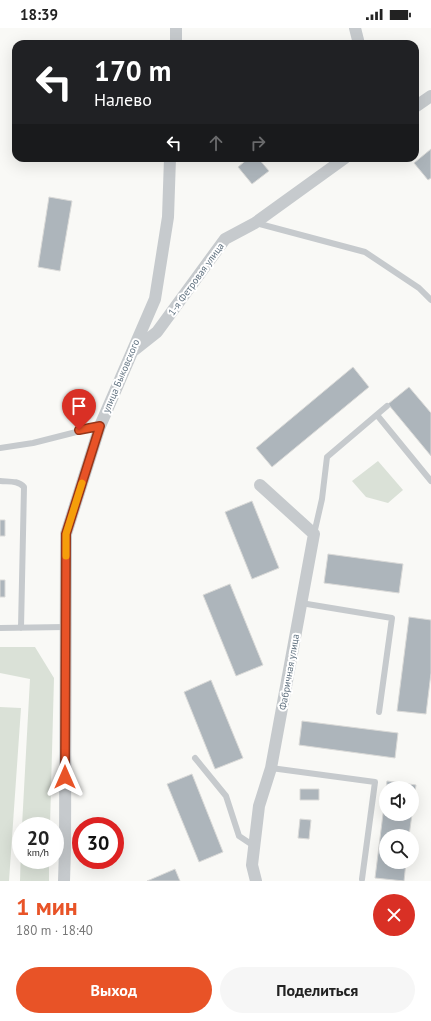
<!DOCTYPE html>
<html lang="ru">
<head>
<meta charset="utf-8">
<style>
	:root { --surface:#fff; --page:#f6f6f6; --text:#222; --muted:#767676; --accent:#e85327 }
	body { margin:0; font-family:"PT Sans",sans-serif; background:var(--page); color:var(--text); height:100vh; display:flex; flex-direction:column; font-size:15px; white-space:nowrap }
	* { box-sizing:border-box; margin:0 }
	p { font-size:13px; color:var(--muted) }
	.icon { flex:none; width:22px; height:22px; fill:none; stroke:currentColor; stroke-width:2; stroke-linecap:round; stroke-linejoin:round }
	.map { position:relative; height:853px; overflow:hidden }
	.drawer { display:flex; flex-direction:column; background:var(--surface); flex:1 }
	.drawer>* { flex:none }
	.hud { position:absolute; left:12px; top:12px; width:407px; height:122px; border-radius:12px; box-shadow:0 4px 16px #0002; background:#202124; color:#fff; overflow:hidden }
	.buttons { position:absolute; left:379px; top:753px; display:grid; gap:8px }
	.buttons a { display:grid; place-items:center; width:40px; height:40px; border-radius:50%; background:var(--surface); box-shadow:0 4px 16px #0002; font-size:20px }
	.speed { position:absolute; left:12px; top:789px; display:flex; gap:8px; font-size:20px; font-weight:700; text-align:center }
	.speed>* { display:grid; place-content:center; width:52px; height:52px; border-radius:50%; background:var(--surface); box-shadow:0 4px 16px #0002; line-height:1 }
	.speed small { font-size:10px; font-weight:400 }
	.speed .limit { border:6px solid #d22; background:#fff; color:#111 }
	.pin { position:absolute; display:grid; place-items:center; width:34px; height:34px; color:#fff; margin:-41px -17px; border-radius:50% 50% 50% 0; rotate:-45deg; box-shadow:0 0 4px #0007 }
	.pin .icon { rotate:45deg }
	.me { position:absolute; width:44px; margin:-22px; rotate:0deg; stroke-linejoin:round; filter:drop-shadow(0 0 3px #0008) }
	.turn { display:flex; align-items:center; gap:14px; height:84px; padding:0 16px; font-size:18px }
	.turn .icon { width:52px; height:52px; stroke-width:2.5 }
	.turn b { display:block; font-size:28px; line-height:34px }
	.lanes { display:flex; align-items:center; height:38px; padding:0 16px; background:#0003; justify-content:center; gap:20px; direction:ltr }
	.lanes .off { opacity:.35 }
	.round { display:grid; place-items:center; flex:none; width:42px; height:42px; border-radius:21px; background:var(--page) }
	.summary { display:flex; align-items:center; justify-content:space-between; height:68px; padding:0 16px }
	h1 { font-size:24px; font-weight:700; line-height:30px; color:var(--accent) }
	.button { display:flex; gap:8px; margin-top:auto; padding:8px 16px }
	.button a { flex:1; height:46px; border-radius:24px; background:var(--accent); color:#fff; font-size:16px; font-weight:700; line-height:46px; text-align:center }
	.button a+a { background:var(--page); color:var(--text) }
	.status { display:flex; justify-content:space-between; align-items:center; height:28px; padding:0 20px; background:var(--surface); direction:ltr }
	.status svg { height:11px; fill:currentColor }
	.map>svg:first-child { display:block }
</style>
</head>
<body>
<div class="status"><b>18:39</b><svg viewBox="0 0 49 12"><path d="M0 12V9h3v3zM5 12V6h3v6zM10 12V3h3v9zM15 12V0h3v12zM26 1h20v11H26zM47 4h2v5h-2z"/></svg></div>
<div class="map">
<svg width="431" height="853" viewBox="0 0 431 853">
	<rect width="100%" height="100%" fill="#f9f9f6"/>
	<path fill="#dae1d7" d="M378,433L403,462L388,475L366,469L352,453Z
		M0,619H35L54,650L50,798H22L30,651L0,645Z
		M0,679L21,680L9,853H0Z
		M21,820V832H49V853H20Z"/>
	<path fill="#adb5bb" stroke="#dadad8" d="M431,121V150L428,152L414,135Z
		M249,130H258L269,143L252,156L238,139Z
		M49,169L72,173L60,243L38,239Z
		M353,339L369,359L272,439L256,420Z
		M409,359L431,385V428L388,376Z
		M252,473L279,540L252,551L225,484Z
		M0,492H5V508H0Z
		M328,526L403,536L399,565L324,555Z
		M0,552H5V569H0Z
		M230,556L263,637L236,648L203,567Z
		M409,589L431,592V645L426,686L397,683Z
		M211,652L243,730L215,741L184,664Z
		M302,693L398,705L395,730L299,717Z
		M192,746L223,824L199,834L167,756Z
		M387,753L416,757L409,808H386V834H406L404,853L375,850L386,762V786H412V760H386Z
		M300,761H319V772H300Z
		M300,791L311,792L309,811L298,810Z
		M175,841L180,853H147Z"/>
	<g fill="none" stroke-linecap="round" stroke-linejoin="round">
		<path stroke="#c6cacd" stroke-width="6" d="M256,195L365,224L419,260L431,272
			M377,387L431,453
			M0,420L33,415L100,398
			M0,453C8,454 18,452 24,459L21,600
			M314,506L322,471L327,429L387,378
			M301,575L392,590L379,684
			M0,600L65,599
			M195,730L226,768L239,808L254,818
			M271,740L375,754L362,851"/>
		<path stroke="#c6cacd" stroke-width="12" d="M355,0L359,16
			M176,16V0
			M415,79L431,68
			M133,323L157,304L225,211L255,195L345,130
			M64,853L65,822L66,506L100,398L155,271L168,189L170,130
			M256,853L252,837L259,778L271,740L314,506L260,457"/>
	</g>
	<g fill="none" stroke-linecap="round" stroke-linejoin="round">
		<g stroke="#973619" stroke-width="10">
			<path id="route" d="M65,749L66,506L100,398L79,402"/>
		</g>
		<use href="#route" stroke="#e85327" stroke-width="7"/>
		<path stroke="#f59e0b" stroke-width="7" d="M66,528V506L82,455"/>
	</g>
	<g text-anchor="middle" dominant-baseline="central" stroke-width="4" stroke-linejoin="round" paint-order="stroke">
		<g font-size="10" fill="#637482" stroke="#fff">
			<text transform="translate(196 251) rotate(-54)">1-я Фетровая улица</text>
			<text transform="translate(121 348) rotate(-67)">улица Быковского</text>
			<text transform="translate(289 644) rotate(-80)">Фабричная улица</text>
		</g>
	</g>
</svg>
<div class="buttons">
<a><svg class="icon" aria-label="sound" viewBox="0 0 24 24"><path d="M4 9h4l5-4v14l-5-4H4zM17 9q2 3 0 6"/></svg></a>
<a><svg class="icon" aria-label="search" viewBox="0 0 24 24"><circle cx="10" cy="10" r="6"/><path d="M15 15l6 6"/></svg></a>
</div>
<div class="speed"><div>20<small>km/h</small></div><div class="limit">30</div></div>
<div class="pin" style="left:79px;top:402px;background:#d93025"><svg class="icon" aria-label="arrive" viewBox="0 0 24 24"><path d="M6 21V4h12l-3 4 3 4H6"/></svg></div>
<svg class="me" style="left:65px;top:749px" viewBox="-20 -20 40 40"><path d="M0-17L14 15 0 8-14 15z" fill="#e85327" stroke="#fff" stroke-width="4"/></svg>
<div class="hud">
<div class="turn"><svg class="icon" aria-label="left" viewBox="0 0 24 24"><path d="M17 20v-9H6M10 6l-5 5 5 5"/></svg><div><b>170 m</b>Налево</div></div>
<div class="lanes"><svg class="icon" aria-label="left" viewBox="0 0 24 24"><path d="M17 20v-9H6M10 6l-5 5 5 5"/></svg><svg class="icon off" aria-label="ahead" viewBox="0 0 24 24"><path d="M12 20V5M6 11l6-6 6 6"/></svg><svg class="icon off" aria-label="right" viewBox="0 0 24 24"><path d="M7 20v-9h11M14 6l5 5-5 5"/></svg></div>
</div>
</div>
<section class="drawer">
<div class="summary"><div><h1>1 мин</h1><p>180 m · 18:40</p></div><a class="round" style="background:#d93025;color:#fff"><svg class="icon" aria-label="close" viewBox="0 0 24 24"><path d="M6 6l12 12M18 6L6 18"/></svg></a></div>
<div class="button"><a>Выход</a><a>Поделиться</a></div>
</section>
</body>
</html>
